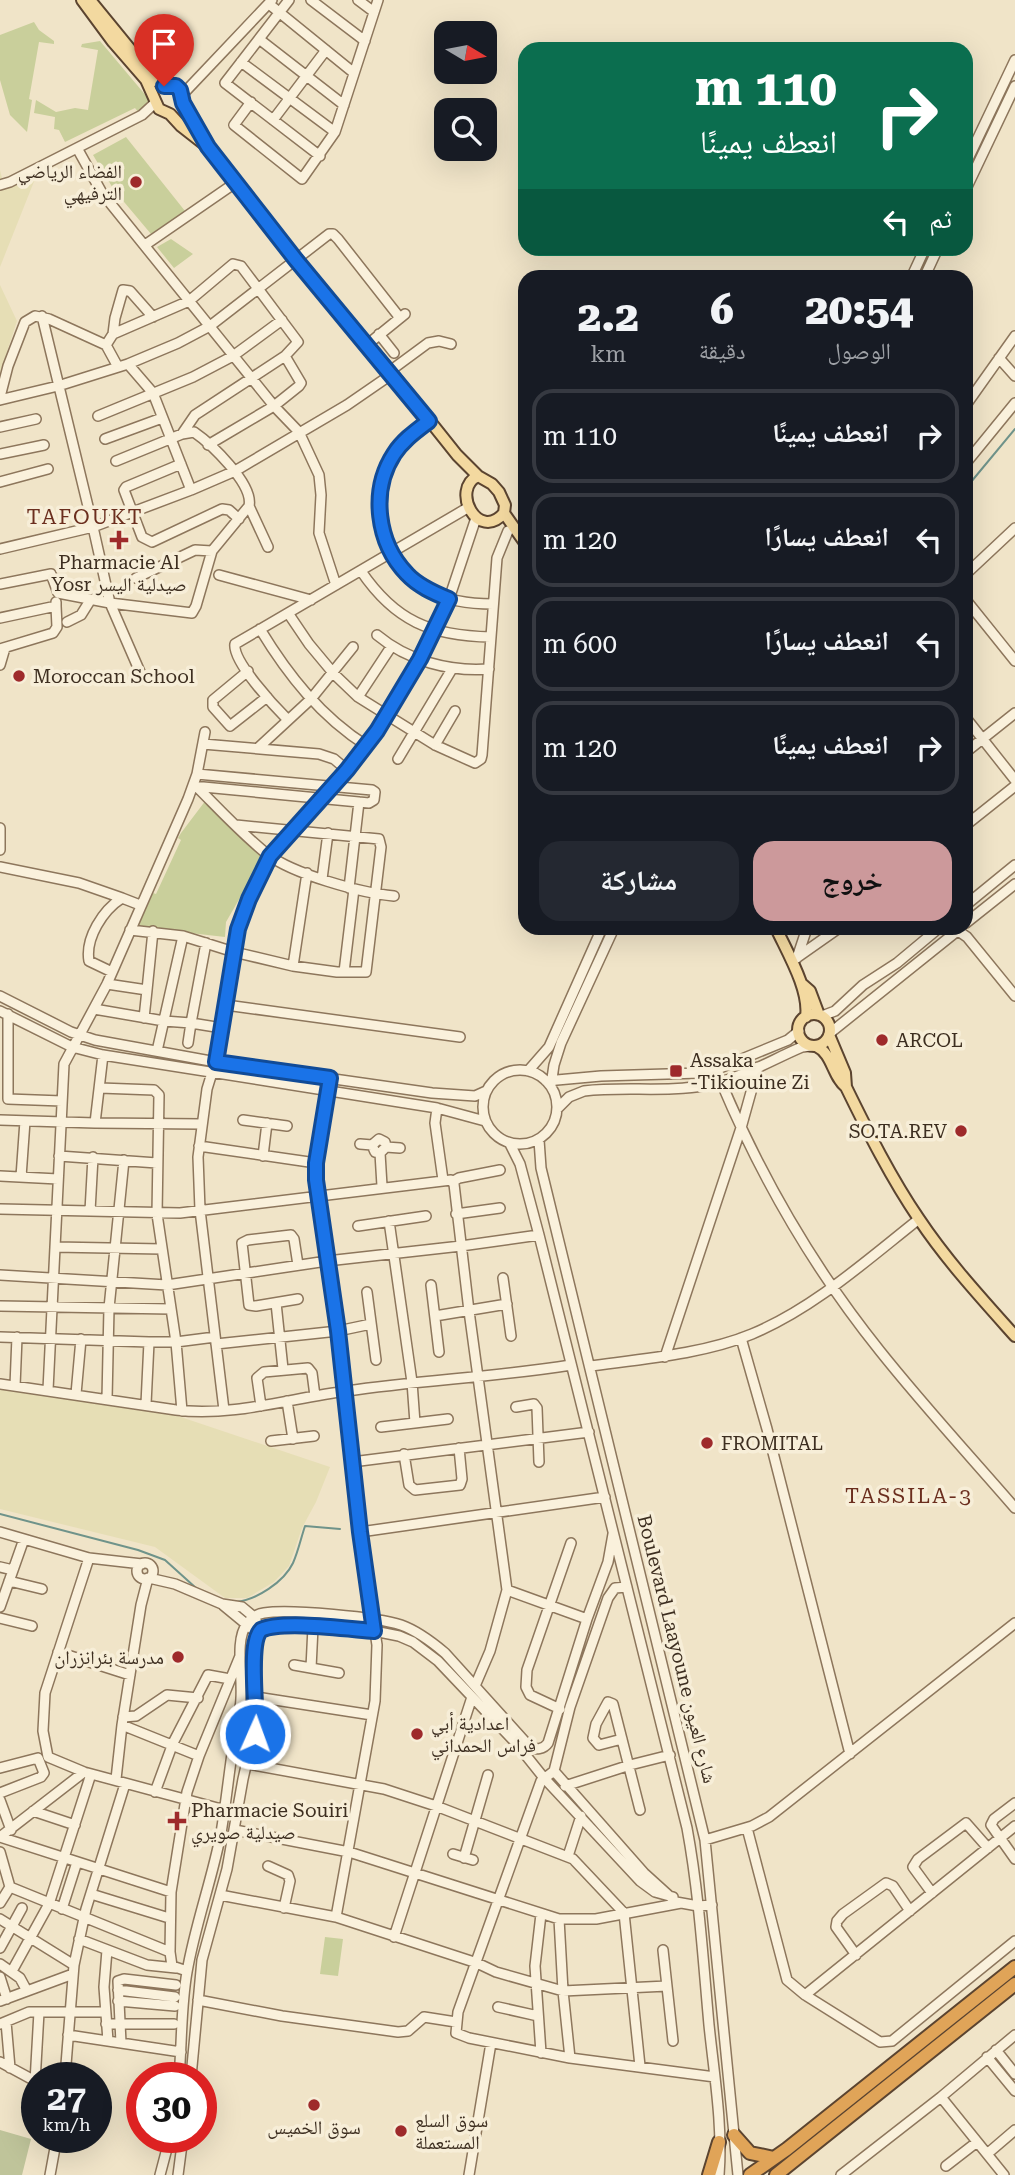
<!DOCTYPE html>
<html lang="ar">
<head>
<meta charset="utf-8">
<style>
	:root { --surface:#171b24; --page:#242831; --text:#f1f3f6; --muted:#9ea1a6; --line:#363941; --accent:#cc999b }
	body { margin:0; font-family:"Roboto Serif","Noto Naskh Arabic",serif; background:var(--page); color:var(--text); direction:rtl; height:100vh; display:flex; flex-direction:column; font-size:26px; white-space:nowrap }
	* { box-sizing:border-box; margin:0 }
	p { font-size:23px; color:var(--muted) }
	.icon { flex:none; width:38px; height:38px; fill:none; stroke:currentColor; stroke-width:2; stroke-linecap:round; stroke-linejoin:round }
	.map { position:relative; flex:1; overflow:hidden; direction:ltr }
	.side { position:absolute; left:518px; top:270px; width:455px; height:665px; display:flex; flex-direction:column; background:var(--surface); border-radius:21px; box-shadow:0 7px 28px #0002; direction:rtl }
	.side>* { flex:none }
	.hud { position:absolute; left:518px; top:42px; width:455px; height:214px; border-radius:21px; box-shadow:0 7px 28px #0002; direction:rtl; background:#0b6e4f; color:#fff; overflow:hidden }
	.needle { width:46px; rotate:100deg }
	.controls { position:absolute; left:434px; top:21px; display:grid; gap:14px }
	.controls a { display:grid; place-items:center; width:63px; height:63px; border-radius:14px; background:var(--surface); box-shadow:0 7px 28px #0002; font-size:35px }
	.speed { position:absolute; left:21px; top:2062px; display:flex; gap:14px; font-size:35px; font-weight:700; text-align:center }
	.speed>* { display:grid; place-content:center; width:91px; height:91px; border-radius:50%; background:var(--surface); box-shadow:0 7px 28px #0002; line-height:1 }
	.speed small { font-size:18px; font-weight:400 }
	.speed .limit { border:10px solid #d22; background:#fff; color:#111 }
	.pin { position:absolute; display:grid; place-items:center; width:60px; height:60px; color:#fff; margin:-72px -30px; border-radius:50% 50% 50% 0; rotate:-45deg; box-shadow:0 0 7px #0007 }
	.pin .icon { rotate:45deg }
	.me { position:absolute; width:77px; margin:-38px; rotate:2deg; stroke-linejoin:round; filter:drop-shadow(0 0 5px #0008) }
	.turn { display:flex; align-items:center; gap:24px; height:147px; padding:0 21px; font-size:32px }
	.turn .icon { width:91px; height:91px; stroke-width:2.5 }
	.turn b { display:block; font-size:49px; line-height:60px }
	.then { display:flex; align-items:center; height:66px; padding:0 21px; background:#0003; gap:14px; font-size:26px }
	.eta { display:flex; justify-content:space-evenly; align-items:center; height:119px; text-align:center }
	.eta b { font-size:42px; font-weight:800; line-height:49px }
	.cta { display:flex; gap:14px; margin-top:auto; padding:14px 21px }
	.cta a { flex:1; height:80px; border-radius:21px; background:var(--accent); color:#111; font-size:28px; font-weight:800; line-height:80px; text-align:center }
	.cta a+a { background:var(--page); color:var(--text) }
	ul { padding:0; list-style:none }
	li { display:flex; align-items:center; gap:21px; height:94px; margin:0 14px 10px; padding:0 7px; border:4px solid var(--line); border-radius:21px }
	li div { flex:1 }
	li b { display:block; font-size:26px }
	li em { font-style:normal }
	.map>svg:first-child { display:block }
</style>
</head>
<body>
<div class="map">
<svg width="1015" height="2175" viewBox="0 0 1015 2175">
	<rect width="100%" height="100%" fill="#f0e4c8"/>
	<path fill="#e6deb5" d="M0,170L4,186L37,174L0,267Z
		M0,285L17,321L0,373Z
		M0,1389L160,1410L330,1467L316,1502L302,1528L289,1566L274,1582L247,1598H225L155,1547L0,1509Z"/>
	<path fill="#c9cf9b" d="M34,22L39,30L54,41V44L39,42L29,99L32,100L27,132L10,115L0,80V35Z
		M100,41L153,104L139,113L135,108L65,142L59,130L54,129L55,117L34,113L36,100L56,112L75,108L88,110L98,50L81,47L82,44Z
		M126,137L185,211L151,234L114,190L93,155Z
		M171,239L193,254L174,268L157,247Z
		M206,800L264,856L226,922L225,937L138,927L153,893L156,894L181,840L178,838L181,833Z
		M325,1937L343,1939L338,1976L320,1974Z"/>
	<path fill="#bfc49a" d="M0,2130L31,2139L22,2175H0Z"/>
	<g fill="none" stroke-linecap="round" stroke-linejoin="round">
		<path stroke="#6f938a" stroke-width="2" d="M966,488L1015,429
			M0,1514L138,1550L165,1560L196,1588
			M236,1602C256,1600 284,1582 293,1563C298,1552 301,1538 305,1526L340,1529"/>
		<g stroke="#8d765c" stroke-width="12">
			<path id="minor" d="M289,0L225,83L320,156
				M311,0L365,41
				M358,0L374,12
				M269,4L354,73
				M259,39L344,105
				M241,62L335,132
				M183,94L272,0
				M251,102L234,125L302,179L335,132L378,0
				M273,120L326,50
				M77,148L102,193L274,406L299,432L319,475L321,495L319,533L336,585
				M966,163L1015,60
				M0,185L10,182L142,115L155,103
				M966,189L1015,86
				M145,245L235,183
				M912,276L925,248
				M925,276L938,248
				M113,334L115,318L123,290L130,291L153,317
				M379,334L394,353
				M368,344L405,314
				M106,345L113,334L189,301L233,264L241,266L298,342L285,356L195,415L182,434
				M999,358L1015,376
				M128,364L153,393L191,490
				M390,371L428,343L439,341L451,344
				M0,397L8,366L25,322L35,316L49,319L106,345L118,367
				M0,400L58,386L128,364L178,343L210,326L329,234H333L338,239L400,318
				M966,405L1015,336
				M98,416L193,377L233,356L282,320
				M429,421C416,431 403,440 394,454C364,500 382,565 430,591C448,601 472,604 493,604
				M0,427L36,419
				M105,439L162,418
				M208,445L274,406L299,386L301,383L285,356
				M0,454L44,445
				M116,461L182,434L194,432C210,443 254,484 249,506L212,551L196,606L192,613L110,603L93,527L191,490L235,471L347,405L392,374
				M966,463L1015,403
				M181,464L126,487L124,490L142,537L152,542L222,509L229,510L239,519
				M0,482L48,469
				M249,506L268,547
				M0,549L93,527L42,316
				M361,571C395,621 431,636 491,637
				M966,574L1015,528
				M219,575L311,600
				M136,578L195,550L212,551
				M0,584L51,574L58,593L110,603L140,672
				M966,600L1015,661
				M288,613L309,644L334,674L358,697L435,745L475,763L481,759L482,755L497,558L508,531
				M0,618L56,606V602
				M67,622L81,615L91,599
				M260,629C288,675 321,717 367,746
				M377,635C408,661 450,672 489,669
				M0,649L53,633L57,627L56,606
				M0,665L5,648
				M248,671L213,700V707L230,726L267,697
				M358,697L391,647
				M966,718L1015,780
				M288,720C275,707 232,661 235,644L469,507
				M203,744L319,754L334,759L347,770
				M435,745L455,711
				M258,748L311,699L353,647
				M966,752L1015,713
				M398,759L452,669
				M193,786L369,803L374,800L375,792L372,790L197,774
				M197,787C220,810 242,834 267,854C293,874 361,893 394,896
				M966,825L1015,786
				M0,828V850
				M0,867L79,883L122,898
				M322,879L328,833
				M349,888L359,802
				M966,905L1015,865
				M966,923L1015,884
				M954,928L967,937L1015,996
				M130,930L183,936L234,952L293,966L337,972H366L381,847L379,839L236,825
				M797,958L807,928
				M792,961L839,928
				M293,966L307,873
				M112,972L89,961C85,938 103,910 122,898L140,905
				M344,972L354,889
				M107,984L147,990L153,931
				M0,996L71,1032L95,1040L216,1062L432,1093L475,1096L486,1091
				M226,1005L460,1037
				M94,1009L164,1021L191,1023L206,943
				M0,1011L72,1047L103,1055L437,1108L485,1121
				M8,1014V1099L62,1101
				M822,1016L835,1011L863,985L897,963L939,928
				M144,1018L147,990
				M830,1033L961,928
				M188,1043L191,1023L222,1028
				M157,1051L183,936
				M483 1107a37 37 0 1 1 74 0a37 37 0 1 1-74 0Z
				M528,1071L549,1047L602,928
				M330,1078L316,1163V1180L338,1331L360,1532L377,1645L375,1701L336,1917
				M546,1081L601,1076L700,1073L720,1068L788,1040L799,1031
				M721,1082C761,1177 815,1270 880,1351C923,1405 970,1456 1015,1508
				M551,1085L554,1065L561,1043L614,928
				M100,1088L154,1090L159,1095L157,1214L176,1342L182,1411
				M437,1108L435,1123L443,1180
				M557,1109L569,1097L584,1091C625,1086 667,1093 707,1085C741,1079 771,1060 802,1047L811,1046
				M0,1120L95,1123L201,1124
				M243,1120L287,1126
				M95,1123L103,1055
				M539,1140L541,1168L705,1840L738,2175
				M360,1144L372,1145L379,1139L385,1142L386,1147L380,1153L375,1152L372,1145
				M510,1144L520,1164L539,1235L687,1828C699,1893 703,1959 709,2025C714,2074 723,2125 719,2175
				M199,1146L316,1163
				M386,1147L400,1148
				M380,1153L382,1186
				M59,1156L157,1163
				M263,1156L267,1123
				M0,1176L58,1179
				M21,1177L25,1121
				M452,1182L459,1178L500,1170
				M0,1209L180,1213L451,1180L454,1184L469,1311L507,1590L490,1651L475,1686
				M90,1211L93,1157
				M456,1214L500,1208
				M389,1221L412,1382L415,1423
				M358,1226L426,1216
				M55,1247L162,1249
				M298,1265L294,1239L291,1235L248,1240L242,1243L249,1305L256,1306L298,1299
				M0,1275L167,1285L327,1261L461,1246L539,1235
				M503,1278L511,1336
				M431,1285L439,1352
				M367,1292L376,1360
				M276,1303L283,1369
				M0,1306L171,1309
				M435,1316L507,1304
				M0,1337L149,1342H176L215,1337
				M741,1338L767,1429L850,1754
				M216,1344L338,1331L371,1324
				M665,1357L741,1128L758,1067
				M590,1366C642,1359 704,1354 752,1334C814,1308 867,1260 919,1219
				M0,1384L176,1410C233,1417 291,1398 347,1391C421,1380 497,1377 571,1365
				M15,1386L17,1337
				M48,1390L64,1064L107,984L188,799L197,774L205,732
				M76,1394L81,1339
				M107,1399L109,1308L124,1160
				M287,1401L293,1439
				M146,1404L149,1342
				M261,1406L257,1378L264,1372L308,1368L312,1373L315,1396
				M516,1407L534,1404L537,1408L539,1462
				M224,1410L200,1210L198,1157L207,1089L219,1050L238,929L249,899L270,856L347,770L388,716L420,659L449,599L476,518
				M381,1427L448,1419
				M271,1441L314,1436
				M404,1454L409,1485L415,1490L460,1485L462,1479L459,1448
				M352,1462L589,1432
				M0,1532L89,1558L142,1564
				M360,1532L605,1497
				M89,1558L45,1693L43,1731L48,1757L84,1772L225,1810
				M137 1571a8 8 0 1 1 16 0a8 8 0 1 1-16 0Z
				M0,1567L13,1570
				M149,1578L175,1584L222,1604L242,1607L254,1617L261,1630
				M9,1581L42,1589
				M627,1587L615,1588L608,1598L570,1707L554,1771L644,1873L676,1902L698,1906L712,1905
				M507,1590L587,1619
				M223,1605L257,1633
				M0,1607L24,1539
				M0,1618L32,1626
				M58,1652L130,1675
				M294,1665L339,1673
				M311,1668L313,1627
				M256,1697L372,1715
				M560,1709L530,1695L526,1687L527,1670L571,1543
				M123,1717L136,1716L167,1695L198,1698
				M122,1725L199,1756
				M622,1739L599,1745L593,1738L596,1724L608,1702L613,1704L640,1810
				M248,1764L384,1789L436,1806L573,1859L624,1913L640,2066
				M0,1768L38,1758L44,1773L41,1777L0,1793
				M554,1771L541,1781L458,2012L456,2033L469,2038L570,2058L715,2077
				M116,1779L122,1725L141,1605L148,1578
				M565,1786L630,1765L670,1755
				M155,1792L173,1743L208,1675L230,1679
				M0,1800L11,1830
				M1015,1803L994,1819L991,1825L1015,1859
				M33,1811L75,1825
				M747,1828L787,1980L805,1995L880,2042L892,2041L1015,1941
				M235,1830L349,1852L559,1919H596L681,1903
				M0,1837L171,1892
				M0,1837L84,1772
				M705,1840L752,1826L769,1817L1015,1623
				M0,1852L10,1887L0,1903
				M453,1854L473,1860
				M568,1856L581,1816
				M464,1858L488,1775
				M268,1866L288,1875L290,1881L284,1908
				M10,1887L170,1952
				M932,1893L913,1867L918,1859L966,1823L988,1848
				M91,1894L169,1918
				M220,1895L336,1917L477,1963L496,1972L563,1991L667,1986
				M62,1909L77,1862
				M541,1914L535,1966L541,2053
				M0,1919L74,1965
				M559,1919L563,1991L570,2058
				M394,1937L472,1697
				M79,1939L147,1965L176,1968
				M0,1948L22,1908
				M107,1950L104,1987L108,2041
				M663,1950L673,2041
				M856,1955L836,1927L837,1921L843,1914L886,1883L893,1886L910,1911
				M0,1964L20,1978L27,1991
				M12,1971L49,1904L91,1774
				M187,1971L172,1966L170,1952L171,1892L187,1792L199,1756L240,1656
				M0,1977L7,1999
				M118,1990L175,1997
				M805,1995L1015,1826
				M198,2000L282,2016L398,2032L408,2031L424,2017L456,2022
				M0,2001L73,1974
				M118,2001L175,2006
				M498,2007L538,2016
				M6,2022L10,2068
				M0,2024L29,2012H105
				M106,2024H174
				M68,2035L181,2052
				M121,2043L118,1981L124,1979L176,1985
				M996,2050L1015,2074
				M987,2057L1015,2091
				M0,2062L37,2082
				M65,2077L74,1965L86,1909L125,1784
				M179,2077C182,2042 181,2006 187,1972C195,1925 212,1880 221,1833C228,1791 231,1749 240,1707C245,1685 233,1641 247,1624C251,1618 257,1614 264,1613C290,1609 377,1617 401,1625C418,1631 432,1642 445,1653L529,1746C535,1751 544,1749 548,1743L587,1619L608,1562L613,1534
				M191,2077L202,1960L227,1869L243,1779L256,1722L254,1643L257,1633L265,1628L286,1626L374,1631L399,1636L413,1642L438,1661L516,1743L544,1778L640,1881L655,1892L673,1897
				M35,2082L39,2012
				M941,2097L1004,2175
				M987,2154L1015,2130
				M946,2166L977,2142
				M50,2175L57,2137
				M160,2175L170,2137
				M178,2175L183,2137
				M469,2175L491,2043
				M841,2175L941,2097L1015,2035"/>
		</g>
		<g stroke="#5b4430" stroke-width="14">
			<path id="major" d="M82,0L113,42L146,80L159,109L170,114L181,126L204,144
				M90,0L152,76L156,81L180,90L183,103L208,147L296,260L390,371L457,455L478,476L492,484L499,492L505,505L504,513L525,543
				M478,476C450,489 478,543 504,513
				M776,928C787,952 810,990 806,1017
				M802,984L810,991L819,1015
				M798 1030a16 16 0 1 1 32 0a16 16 0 1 1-32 0Z
				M829,1035L845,1073L846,1087
				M816,1046C833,1054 832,1076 846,1087C868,1132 891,1178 919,1219C947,1261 982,1299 1015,1336"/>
		</g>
		<g stroke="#5b4430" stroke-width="16">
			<path id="highway" d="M734,2135L750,2153L774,2158
				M709,2175L719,2142
				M750,2175L787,2149L1015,1967
				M776,2175L1015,1984"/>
		</g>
		<use href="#minor" stroke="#faf1dc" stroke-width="9"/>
		<use href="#major" stroke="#f3d9a0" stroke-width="10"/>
		<use href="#highway" stroke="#e0a458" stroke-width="12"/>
	</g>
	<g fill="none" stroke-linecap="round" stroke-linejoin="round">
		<g stroke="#114b97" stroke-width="18">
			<path id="route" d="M164,86H176L180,90L183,103L208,147L296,260L429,421C416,431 403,440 394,454C370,491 377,543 407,574C418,586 434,593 449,599L420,659L377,731L347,770L270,856L249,899L238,929L216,1062L330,1078L316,1163V1180L338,1331L360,1532L374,1631C348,1629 282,1620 261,1630C247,1644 258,1710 255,1734"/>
		</g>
		<use href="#route" stroke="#1a73e8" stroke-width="12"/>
	</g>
	<g fill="#9e2a2b" stroke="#f7eed8" stroke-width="2.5">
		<circle cx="136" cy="182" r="7"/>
		<path d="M115.5 529.5h7v7h7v7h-7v7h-7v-7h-7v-7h7z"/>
		<circle cx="19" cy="676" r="7"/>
		<circle cx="882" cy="1040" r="7"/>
		<rect x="669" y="1064" width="14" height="14" rx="3.5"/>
		<circle cx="961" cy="1131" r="7"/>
		<circle cx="707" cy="1443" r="7"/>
		<circle cx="178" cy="1657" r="7"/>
		<circle cx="417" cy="1734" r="7"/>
		<path d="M173.5 1810.5h7v7h7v7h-7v7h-7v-7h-7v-7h7z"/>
		<circle cx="314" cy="2105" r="7"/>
		<circle cx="401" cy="2131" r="7"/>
	</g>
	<g text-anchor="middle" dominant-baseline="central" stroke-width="7" stroke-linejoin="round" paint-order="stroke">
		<g font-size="19" fill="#3d2e20" stroke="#f7eed8" text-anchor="start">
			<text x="122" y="171" text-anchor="end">الفضاء الرياضي<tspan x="122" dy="22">الترفيهي</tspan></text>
			<text x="119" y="562" text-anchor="middle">Pharmacie Al<tspan x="119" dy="22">Yosr صيدلية اليسر</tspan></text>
			<text x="33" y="676">Moroccan School</text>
			<text x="896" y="1040">ARCOL</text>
			<text x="690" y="1060">Assaka<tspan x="690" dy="22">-Tikiouine Zi</tspan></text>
			<text x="947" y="1131" text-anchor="end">SO.TA.REV</text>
			<text x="721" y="1443">FROMITAL</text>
			<text x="164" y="1657" text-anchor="end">مدرسة بئرانزران</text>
			<text x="431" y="1723">اعدادية أبي<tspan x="431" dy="22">فراس الحمداني</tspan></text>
			<text x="191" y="1810">Pharmacie Souiri<tspan x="191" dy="22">صيدلية صويري</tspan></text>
			<text x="415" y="2120">سوق السلع<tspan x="415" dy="22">المستعملة</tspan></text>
			<text x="314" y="2127" text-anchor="middle">سوق الخميس</text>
		</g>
		<g font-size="19" fill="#3d2e20" stroke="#f7eed8">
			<text transform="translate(677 1649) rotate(76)">Boulevard Laayoune شارع العيون</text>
		</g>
		<g font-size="21" letter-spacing="2" fill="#6b2e1e" stroke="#f7eed8">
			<text x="85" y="517">TAFOUKT</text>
			<text x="909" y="1496">TASSILA-3</text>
		</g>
	</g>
</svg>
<div class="controls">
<a><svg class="needle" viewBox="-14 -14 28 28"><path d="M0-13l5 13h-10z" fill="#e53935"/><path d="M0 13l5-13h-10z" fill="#9ea1a6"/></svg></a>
<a><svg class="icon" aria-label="search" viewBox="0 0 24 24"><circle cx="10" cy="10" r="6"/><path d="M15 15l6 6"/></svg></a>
</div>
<div class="speed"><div>27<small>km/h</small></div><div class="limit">30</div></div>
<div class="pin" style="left:164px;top:86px;background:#d93025"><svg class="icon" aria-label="arrive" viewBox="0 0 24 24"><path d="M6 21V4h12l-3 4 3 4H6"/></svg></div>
<svg class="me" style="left:255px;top:1734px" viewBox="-20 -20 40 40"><circle r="17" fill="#1a73e8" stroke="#fff" stroke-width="3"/><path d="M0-11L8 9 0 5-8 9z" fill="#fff"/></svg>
<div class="hud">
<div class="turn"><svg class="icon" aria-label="right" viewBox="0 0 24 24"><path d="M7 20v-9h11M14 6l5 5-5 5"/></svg><div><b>110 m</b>انعطف يمينًا</div></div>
<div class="then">ثم<svg class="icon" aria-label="left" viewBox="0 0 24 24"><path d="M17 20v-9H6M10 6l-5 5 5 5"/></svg></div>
</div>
<section class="side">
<div class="eta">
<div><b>20:54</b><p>الوصول</p></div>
<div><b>6</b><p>دقيقة</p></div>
<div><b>2.2</b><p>km</p></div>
</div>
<ul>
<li><svg class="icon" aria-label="right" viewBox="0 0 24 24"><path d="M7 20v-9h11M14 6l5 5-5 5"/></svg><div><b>انعطف يمينًا</b></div><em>110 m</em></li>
<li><svg class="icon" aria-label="left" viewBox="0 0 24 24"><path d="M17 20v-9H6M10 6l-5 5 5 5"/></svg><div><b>انعطف يسارًا</b></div><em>120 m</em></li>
<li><svg class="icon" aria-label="left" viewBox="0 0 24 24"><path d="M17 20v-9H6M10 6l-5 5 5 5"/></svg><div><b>انعطف يسارًا</b></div><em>600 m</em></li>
<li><svg class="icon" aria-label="right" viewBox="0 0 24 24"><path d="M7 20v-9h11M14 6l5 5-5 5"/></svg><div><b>انعطف يمينًا</b></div><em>120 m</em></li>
</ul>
<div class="cta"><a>خروج</a><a>مشاركة</a></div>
</section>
</div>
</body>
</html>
